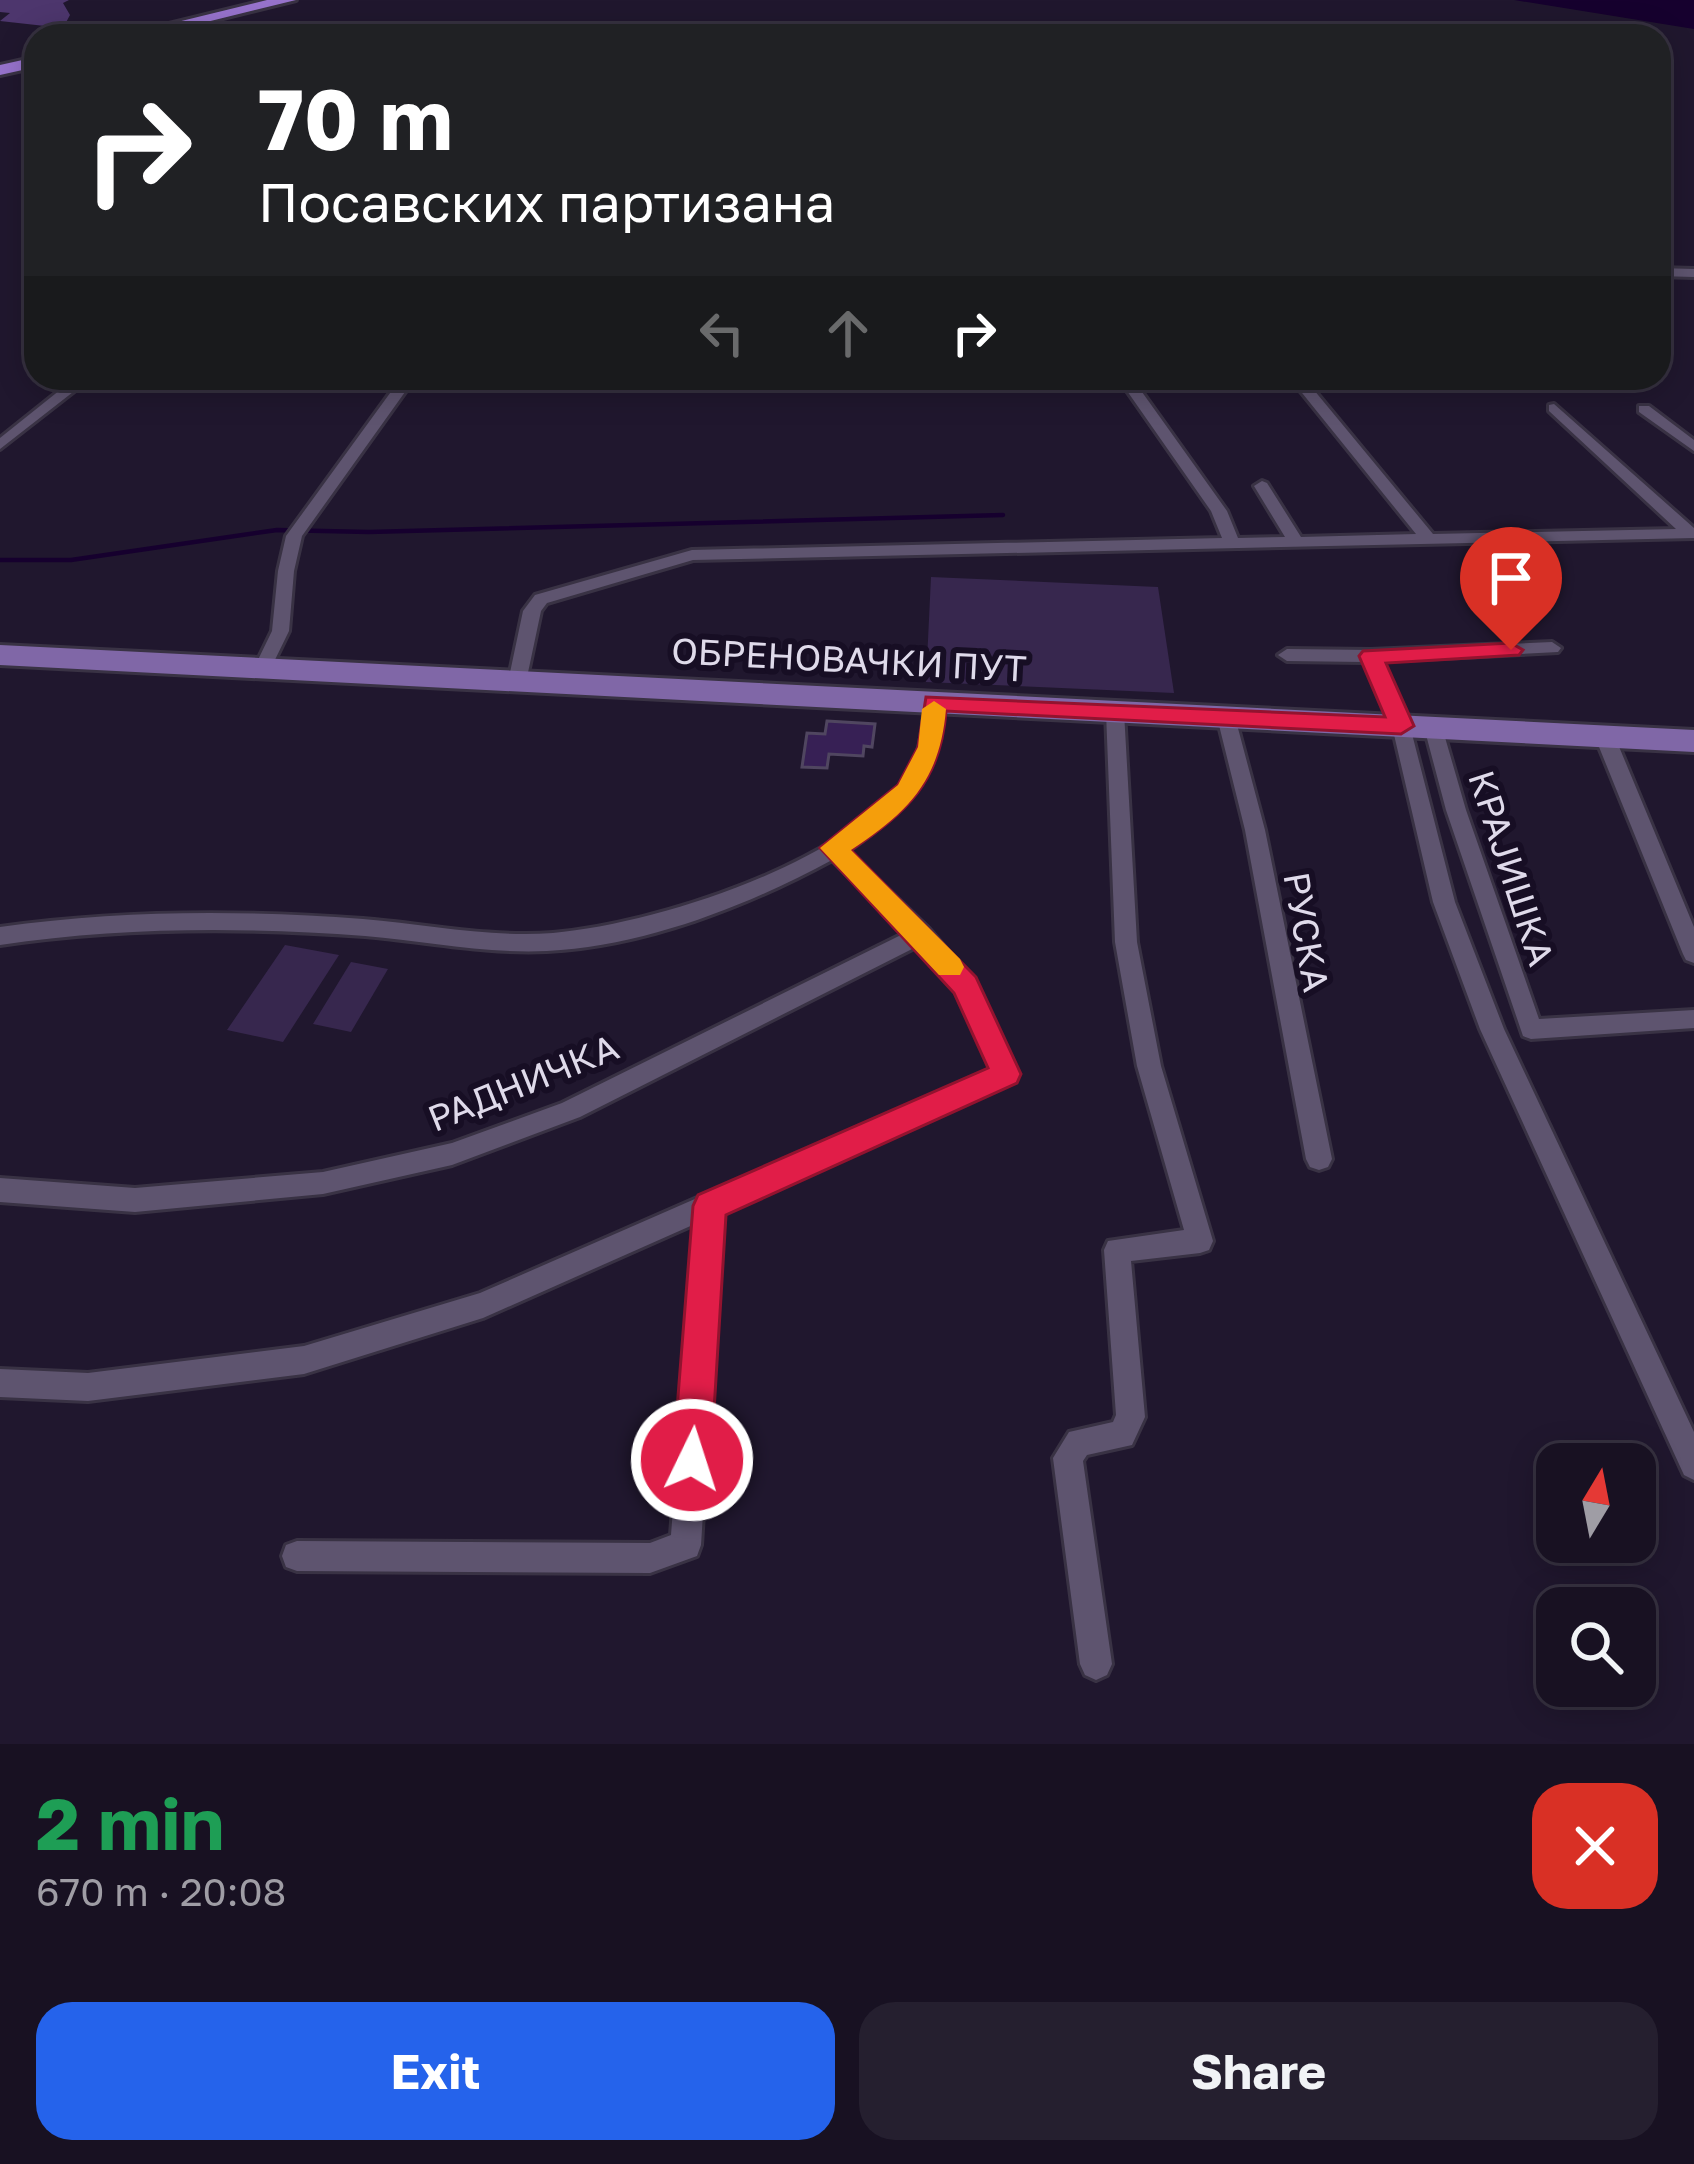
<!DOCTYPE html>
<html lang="en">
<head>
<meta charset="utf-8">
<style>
	:root { --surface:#181122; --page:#251f2f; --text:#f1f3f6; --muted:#9f9da5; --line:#363140; --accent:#2563eb }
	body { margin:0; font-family:"Golos Text",sans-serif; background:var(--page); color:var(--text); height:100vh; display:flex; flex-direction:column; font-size:45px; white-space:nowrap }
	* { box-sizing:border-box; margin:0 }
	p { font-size:39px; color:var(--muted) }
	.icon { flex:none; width:66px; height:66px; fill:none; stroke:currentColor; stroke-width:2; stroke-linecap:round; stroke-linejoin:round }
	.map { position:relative; height:1744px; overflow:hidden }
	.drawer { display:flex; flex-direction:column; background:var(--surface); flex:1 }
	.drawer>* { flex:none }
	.guide { position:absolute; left:24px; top:24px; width:1647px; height:366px; border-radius:36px; box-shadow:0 6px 30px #0003,0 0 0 3px var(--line); background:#202124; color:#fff; overflow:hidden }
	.needle { width:78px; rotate:10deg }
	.fabs { position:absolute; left:1536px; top:1443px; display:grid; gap:24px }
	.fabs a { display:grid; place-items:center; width:120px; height:120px; border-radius:24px; background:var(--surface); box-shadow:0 6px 30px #0003,0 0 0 3px var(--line); font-size:60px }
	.pin { position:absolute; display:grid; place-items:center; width:102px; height:102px; color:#fff; margin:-123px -51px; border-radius:50% 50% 50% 0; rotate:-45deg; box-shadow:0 0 12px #0007 }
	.pin .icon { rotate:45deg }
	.me { position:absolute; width:132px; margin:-66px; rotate:4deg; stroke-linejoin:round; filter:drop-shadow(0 0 9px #0008) }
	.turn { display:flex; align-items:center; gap:42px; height:252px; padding:0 36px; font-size:54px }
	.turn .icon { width:156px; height:156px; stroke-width:2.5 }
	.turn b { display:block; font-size:84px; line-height:102px }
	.lanes { display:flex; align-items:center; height:114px; padding:0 36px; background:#0003; justify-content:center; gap:60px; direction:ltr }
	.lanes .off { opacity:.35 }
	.round { display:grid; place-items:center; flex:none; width:126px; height:126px; border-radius:36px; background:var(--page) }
	.headline { display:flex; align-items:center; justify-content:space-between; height:204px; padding:0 36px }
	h1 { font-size:72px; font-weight:700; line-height:90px; color:#1e9e55 }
	.action { display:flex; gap:24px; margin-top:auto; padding:24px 36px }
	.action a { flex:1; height:138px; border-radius:36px; background:var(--accent); color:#fff; font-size:48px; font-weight:700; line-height:138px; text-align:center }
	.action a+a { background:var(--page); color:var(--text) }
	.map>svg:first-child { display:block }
</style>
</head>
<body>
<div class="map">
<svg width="1694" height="1744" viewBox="0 0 1694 1744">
	<rect width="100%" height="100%" fill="#20172e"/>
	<path fill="#37274e" d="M931,577L1158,587L1174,693L926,682Z
		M285,945L339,955L283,1042L227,1030Z
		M351,962L388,969L351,1032L313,1024Z"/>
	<path fill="#4d366d" d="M0,0H69L63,3L70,15L63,28L0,21L10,13L0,12Z"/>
	<path fill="#16002e" d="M1514,0H1694V29Z"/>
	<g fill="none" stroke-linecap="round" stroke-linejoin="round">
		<path stroke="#16002e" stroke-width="4.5" d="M0,560H71L277,530L369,532L1003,515"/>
	</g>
	<path fill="#372055" stroke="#504660" stroke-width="3" d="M827,721L875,724L872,747L864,746L863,756L829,754L827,768L802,767L807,733L825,734Z"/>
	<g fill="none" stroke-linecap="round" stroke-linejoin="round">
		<g stroke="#393244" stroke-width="6">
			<path id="minor" d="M1659,268L1694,269V277L1659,276Z
				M75,378H91L0,449V438Z
				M401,378H415L302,536L294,571L289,631L269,672H257L254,668L272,631L278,571L286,536Z
				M1118,378H1132L1227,511L1238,538L1285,537L1254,486L1262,481L1267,483L1301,537L1416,534L1290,378H1304L1433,534L1676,529L1549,411V405L1554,404L1694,528V538L693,560L547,603L541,611L526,682L517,688L508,682L523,611L535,595L692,550L1222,538L1211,511Z
				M1639,406H1649L1694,440V451L1639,412Z
				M1552,642L1561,648L1558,652L1382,661L1410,726L1455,902L1504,1029L1694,1432V1480L1684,1475L1480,1029L1433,902L1392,726L1364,662L1287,661L1278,655L1287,649L1371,650Z
				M934,696L943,702C940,778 907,809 848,851L929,929L973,980L1018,1074L1014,1081L722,1212L701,1545L697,1556L650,1573L297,1571L286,1567L282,1556L286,1545L297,1541L650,1543L671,1535L695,1224L483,1318L304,1374L88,1401L0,1397V1369L88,1373L304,1346L480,1293L992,1069L956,991L918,946L580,1117L452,1165L323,1194L135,1212L0,1202V1178L135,1188L323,1172L452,1143L562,1103L905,933L832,860C747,906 645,946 547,951C486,954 425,941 365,936C243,927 121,927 0,945V927C121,910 241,910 363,919C426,924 490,938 553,933C655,924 843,864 904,780C921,758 923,729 925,702Z
				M1115,706L1124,712L1137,942L1161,1066L1213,1241L1209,1250L1200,1253L1131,1261L1145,1417L1132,1445L1087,1455L1083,1461L1112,1664L1107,1675L1096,1680L1085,1675L1080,1664L1053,1458L1069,1432L1113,1422L1116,1415L1104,1250L1108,1241L1184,1230L1137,1066L1115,942L1106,712Z
				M1226,711L1235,717L1265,830L1332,1159L1328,1167L1319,1170L1310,1167L1306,1159L1245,830L1217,717Z
				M1433,721L1442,727L1466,810L1539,1019L1694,1010V1028L1531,1039L1523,1036L1446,810L1424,727Z
				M1605,731L1615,737L1694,927V963L1686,960L1683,954L1595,737Z"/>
		</g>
		<g stroke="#393244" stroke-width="6">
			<path id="primary" d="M0,645L1694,730V752L0,665Z"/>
		</g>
		<g stroke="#393244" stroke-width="6">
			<path id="motorway" d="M267,0H296L150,36H120Z
				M36,57V67L0,75V65Z"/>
		</g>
		<use href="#minor" fill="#5e546f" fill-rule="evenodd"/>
		<use href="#primary" fill="#8067a7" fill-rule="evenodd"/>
		<use href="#motorway" fill="#9773cc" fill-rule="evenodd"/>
	</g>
	<path fill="#e11d48" stroke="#92132f" stroke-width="3" d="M1511,643L1523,650L1519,655L1386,663L1414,726L1401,734L946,711C941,781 907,812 851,850L976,977L1021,1074L1017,1083L726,1215L711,1460L706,1474L692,1479L679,1474L673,1460L693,1206L698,1195L988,1068L954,993L820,848L898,785L918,747L926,697L1385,717L1359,656L1363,651Z"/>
	<path fill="#f59e0b" d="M934,701L946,709C940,780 909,812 851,850L960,959L964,967L960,975H939L820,848L898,785L918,747L922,709Z"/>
	<g text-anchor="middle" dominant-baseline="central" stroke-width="12" stroke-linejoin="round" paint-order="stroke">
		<g font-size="36" fill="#dfdaea" stroke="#170e24">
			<text transform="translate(849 659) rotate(3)">ОБРЕНОВАЧКИ ПУТ</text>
			<text transform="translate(1512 868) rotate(72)">КРАЈИШКА</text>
			<text transform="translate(1307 932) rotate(80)">РУСКА</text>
			<text transform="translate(523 1082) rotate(-22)">РАДНИЧКА</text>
		</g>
	</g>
</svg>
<div class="fabs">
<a><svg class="needle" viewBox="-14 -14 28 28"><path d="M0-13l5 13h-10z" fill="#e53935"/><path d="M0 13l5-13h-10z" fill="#9f9da5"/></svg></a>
<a><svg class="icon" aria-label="search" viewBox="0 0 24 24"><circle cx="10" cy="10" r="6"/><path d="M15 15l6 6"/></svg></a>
</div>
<div class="pin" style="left:1511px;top:650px;background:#d93025"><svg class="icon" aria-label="arrive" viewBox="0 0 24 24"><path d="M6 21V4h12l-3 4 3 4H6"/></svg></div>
<svg class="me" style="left:692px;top:1460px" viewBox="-20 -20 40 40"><circle r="17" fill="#e11d48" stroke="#fff" stroke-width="3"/><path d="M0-11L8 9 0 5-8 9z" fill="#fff"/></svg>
<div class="guide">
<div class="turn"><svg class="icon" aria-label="right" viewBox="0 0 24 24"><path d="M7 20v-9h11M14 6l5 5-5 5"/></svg><div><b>70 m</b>Посавских партизана</div></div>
<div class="lanes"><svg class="icon off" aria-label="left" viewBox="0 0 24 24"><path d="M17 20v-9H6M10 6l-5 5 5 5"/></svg><svg class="icon off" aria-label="ahead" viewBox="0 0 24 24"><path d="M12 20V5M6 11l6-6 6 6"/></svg><svg class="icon" aria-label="right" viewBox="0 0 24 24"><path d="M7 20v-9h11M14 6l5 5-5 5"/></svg></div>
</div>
</div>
<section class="drawer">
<div class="headline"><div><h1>2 min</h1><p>670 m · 20:08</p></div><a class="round" style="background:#d93025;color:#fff"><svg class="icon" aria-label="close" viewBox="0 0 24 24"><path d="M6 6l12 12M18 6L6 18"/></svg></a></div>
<div class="action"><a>Exit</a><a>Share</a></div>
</section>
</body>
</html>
